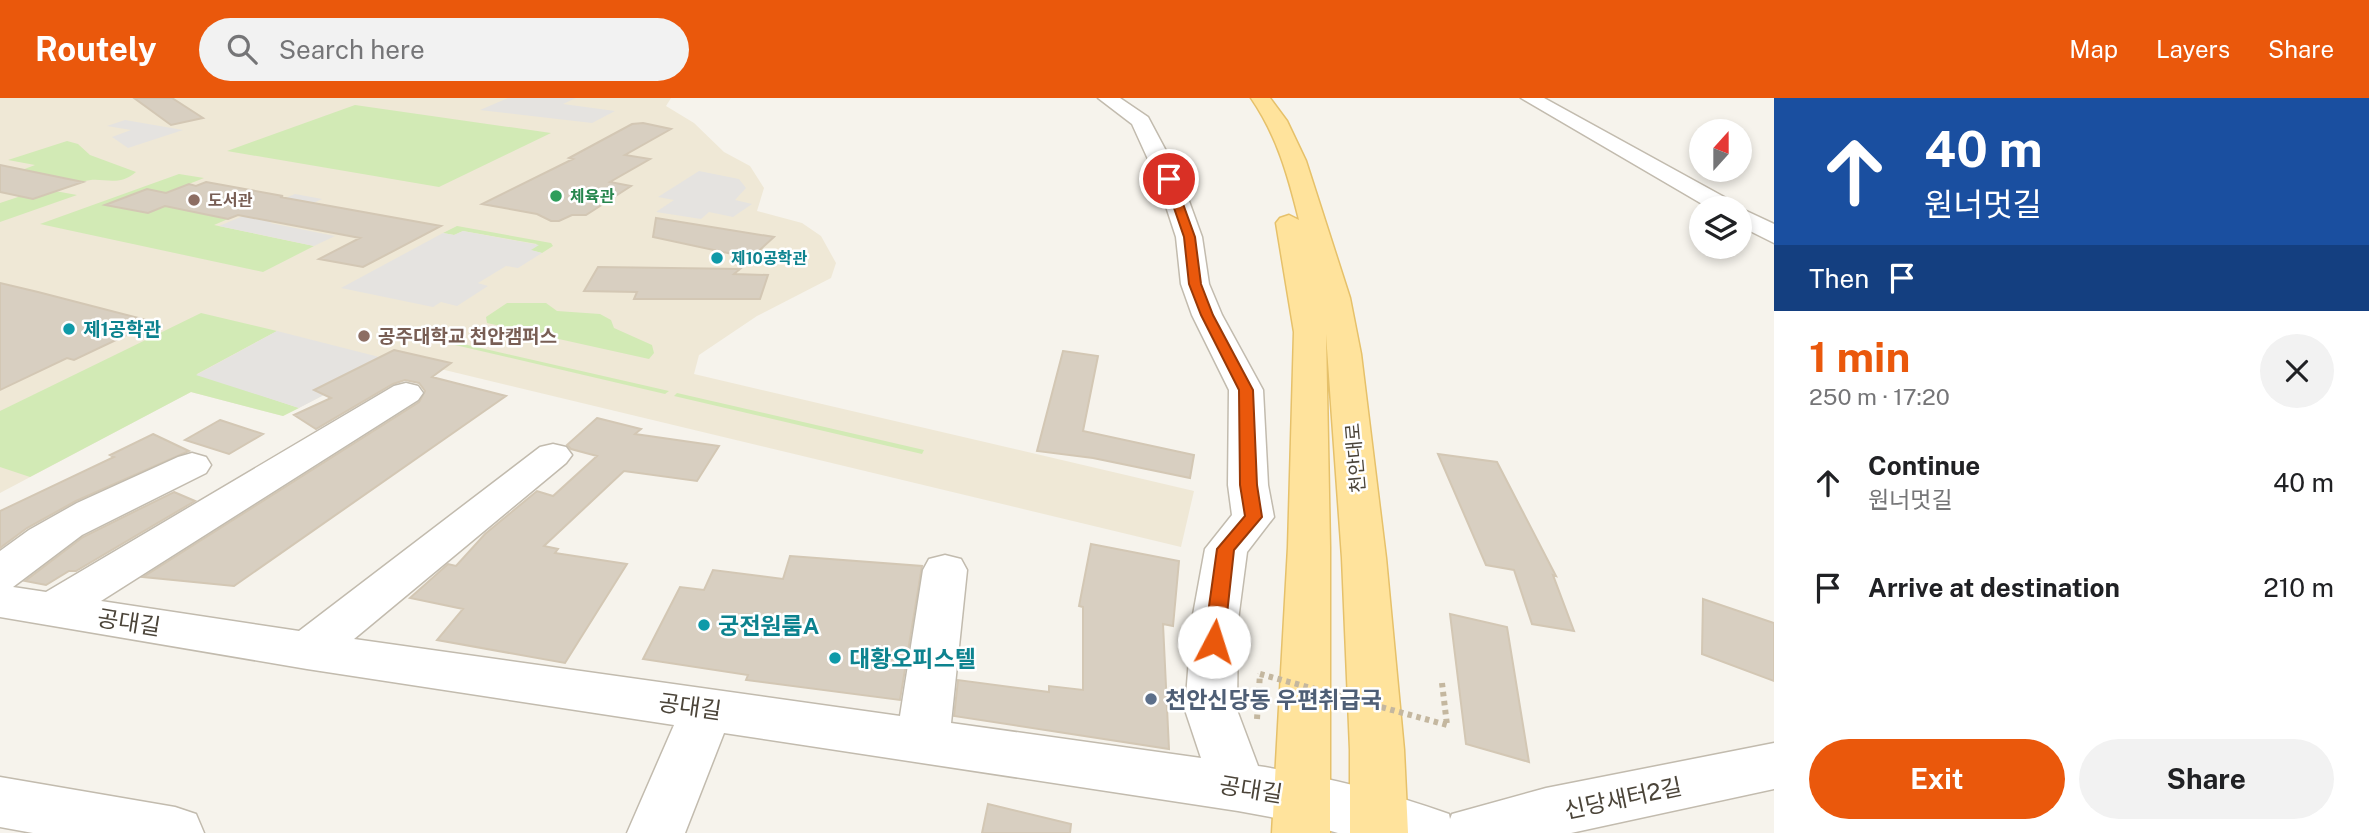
<!DOCTYPE html>
<html lang="en">
<head>
<meta charset="utf-8">
<style>
	:root { --surface:#fff; --page:#f2f2f2; --text:#202124; --muted:#757577; --accent:#ea580c }
	body { margin:0; font-family:"Public Sans","Noto Sans KR",sans-serif; background:var(--page); color:var(--text); height:100vh; display:flex; flex-direction:column; font-size:26px; white-space:nowrap }
	* { box-sizing:border-box; margin:0 }
	p { font-size:23px; color:var(--muted) }
	.icon { flex:none; width:38px; height:38px; fill:none; stroke:currentColor; stroke-width:2; stroke-linecap:round; stroke-linejoin:round }
	.map { position:relative; flex:1; overflow:hidden }
	.drawer { display:flex; flex-direction:column; background:var(--surface); width:595px }
	.drawer>* { flex:none }
	.guide { background:#1a4fa0; color:#fff; overflow:hidden }
	.needle { width:46px; rotate:21deg }
	.buttons { position:absolute; left:1689px; top:21px; display:grid; gap:14px }
	.buttons a { display:grid; place-items:center; width:63px; height:63px; border-radius:50%; background:var(--surface); box-shadow:0 4px 10px #0003; font-size:35px }
	.pin { position:absolute; display:grid; place-items:center; width:60px; height:60px; color:#fff; margin:-30px; border:4px solid #fff; border-radius:50%; box-shadow:0 2px 7px #0007 }
	.me { position:absolute; width:77px; margin:-38px; rotate:5deg; stroke-linejoin:round; filter:drop-shadow(0 0 5px #0008) }
	.turn { display:flex; align-items:center; gap:24px; height:147px; padding:0 35px; font-size:32px }
	.turn .icon { width:91px; height:91px; stroke-width:2.5 }
	.turn b { display:block; font-size:49px; line-height:60px }
	.then { display:flex; align-items:center; height:66px; padding:0 35px; background:#0003; gap:14px; font-size:26px }
	.round { display:grid; place-items:center; flex:none; width:74px; height:74px; border-radius:37px; background:var(--page) }
	.overview { display:flex; align-items:center; justify-content:space-between; height:119px; padding:0 35px }
	h1 { font-size:42px; font-weight:700; line-height:52px; color:var(--accent) }
	.cta { display:flex; gap:14px; margin-top:auto; padding:14px 35px }
	.cta a { flex:1; height:80px; border-radius:42px; background:var(--accent); color:#fff; font-size:28px; font-weight:700; line-height:80px; text-align:center }
	.cta a+a { background:var(--page); color:var(--text) }
	ul { padding:0; list-style:none }
	li { display:flex; align-items:center; gap:21px; height:105px; padding:0 35px }
	li div { flex:1 }
	li b { display:block; font-size:26px }
	li em { font-style:normal }
	header { display:flex; align-items:center; gap:42px; box-sizing:border-box; height:98px; padding:0 35px; background:var(--accent); color:#fff }
	header strong { font-size:33px }
	nav { display:flex; gap:38px; margin-inline-start:auto; font-size:24px }
	.search { width:490px; height:63px; background:var(--page); display:flex; align-items:center; gap:18px; box-sizing:border-box; padding:0 24px; border-radius:38px; color:var(--muted); font-size:26px }
	main { display:flex; flex:1; min-height:0 }
	.map>svg:first-child { display:block }
</style>
</head>
<body>
<header>
<strong>Routely</strong>
<div class="search"><svg class="icon" aria-label="search" viewBox="0 0 24 24"><circle cx="10" cy="10" r="6"/><path d="M15 15l6 6"/></svg>Search here</div>
<nav><a>Map</a><a>Layers</a><a>Share</a></nav>
</header>
<main>
<div class="map">
<svg width="1774" height="735" viewBox="0 0 1774 735">
	<rect width="100%" height="100%" fill="#f6f3ec"/>
	<path fill="#efe8d6" d="M0,0H671L666,8L694,25L724,54L750,68L764,90L757,113L802,125L821,138L836,165L831,180L757,218L699,257L694,276L1194,393L1181,449L395,260L283,318L191,294L0,395Z"/>
	<path fill="#d2eab5" d="M355,7L551,35L439,89L227,53Z
		M67,43L78,46L90,57L136,74C116,91 101,77 83,84L22,72L35,67L8,62Z
		M179,76L204,80L166,95L147,91L107,107L148,115L165,108L228,121L214,127L314,148L263,174L40,126Z
		M55,93L77,97L0,124V105L21,98Z
		M457,128L551,145L553,148L542,155L530,152L537,146L463,133L454,137L443,135Z
		M507,205H546L557,213L600,216L611,222L614,230L652,247L654,255L649,261L487,225L486,219Z
		M201,215L277,233L197,276L299,310L283,318L191,294L30,379L0,369V313Z
		M459,245L669,293L665,296L455,247Z
		M677,295L924,352L922,356L674,298Z"/>
	<path fill="#e5e3e0" d="M508,0H576L563,6L615,13L592,25L480,12Z
		M125,22L183,32L128,50L112,39L131,32L107,28Z
		M699,73L739,81L746,90L735,102L752,106L733,119L709,114L701,121L656,114L674,102L658,99Z
		M295,96L322,101L270,125L335,138L314,148L219,128Z
		M463,133L539,147L531,152L542,155L518,170L506,168L478,185L488,188L457,208L441,204L433,209L341,190L443,135L454,137Z
		M277,233L391,262L299,310L196,277Z"/>
	<path fill="#d8cfc1" stroke="#d3c7b4" stroke-width="2" d="M134,0H172L203,20L171,27Z
		M643,25L671,31L625,57L650,61L610,84L631,88L586,117H572L559,123H551L537,116L482,106L573,61L569,60L632,26Z
		M0,67L83,84L33,101L0,94Z
		M206,84L283,98L280,99L441,128L363,169L319,161L360,140L238,117L228,121L165,108L148,115L105,107L147,91L166,95L189,86L196,88Z
		M656,120L774,139L751,160L653,139Z
		M598,169L740,171L734,176L768,177L760,201H634L637,194L584,193Z
		M0,185L38,194L154,224L74,262L67,260L0,292Z
		M394,252L451,265L432,279L506,298L234,488L143,479L419,304L425,293L419,285L405,282L393,286L316,331L294,317L331,300L314,292Z
		M1063,253L1098,258L1083,333L1194,357L1190,380L1093,360L1037,353Z
		M597,320L641,331L635,336L719,348L697,383L624,373L544,448L558,451L555,455L627,466L565,565L437,542L463,511L410,500L448,466L456,468L485,436L537,393L553,398L597,358L571,351L567,347Z
		M220,322L263,336L229,356L185,342Z
		M153,336L189,353L76,403L27,430L0,450V413L114,359L110,357Z
		M1438,356L1497,364L1556,478L1553,477L1574,533L1532,526L1514,472L1486,467Z
		M174,394L195,403L76,473H69L46,487L25,483L83,439Z
		M1091,446L1179,463L1173,528L1163,526L1169,651L954,618L958,582L1049,594V588L1083,592V509L1079,508Z
		M790,458L922,468L900,602L746,582L748,577L643,561L680,489L704,492L713,472L783,481Z
		M1703,501L1774,525V583L1702,556Z
		M1450,516L1507,529L1529,664L1466,646Z
		M988,706L1071,726L1070,735H982Z"/>
	<g fill="none" stroke-linecap="round" stroke-linejoin="round">
		<g stroke="#c2bbae" stroke-width="3">
			<path id="minor" d="M1098,0H1120L1148,19L1181,81L1202,139L1209,186L1222,217L1263,292L1268,387L1274,419L1247,454L1238,522L1237,612L1258,668C1322,678 1388,694 1449,716L1450,721L1452,716L1546,690L1774,645V691L1571,735H1338L1303,725L1238,713L724,635L685,735H627L674,627L307,571L0,519V453L29,432L77,405L178,359L192,355L206,359L211,367L206,375L82,437L13,489L46,494L394,288L406,285L418,288L423,295L418,302L101,503L299,533L540,349L553,346L566,349L572,357L566,365L354,541L900,618L923,472L929,461L945,457L961,461L967,472L951,625L1201,660L1185,612L1192,522L1205,451L1232,417L1228,387L1229,292L1192,217L1181,186L1176,139L1157,81L1132,26Z
				M1521,0H1544L1735,105L1738,110H1709Z
				M1740,110L1774,126V145L1740,128Z
				M0,679L175,709L196,716L204,735H33L0,729Z"/>
		</g>
		<g stroke="#e6c16a" stroke-width="3">
			<path id="major" d="M1251,0H1270L1287,23L1306,63L1350,200L1361,256L1386,460L1404,652L1408,735H1350V652L1342,460L1326,236L1330,449V735H1272L1288,449L1294,234L1276,125L1280,120L1289,117L1299,122C1288,77 1277,38 1251,0Z"/>
		</g>
		<path stroke="#c4b79f" stroke-width="6" stroke-dasharray="4.5 4.5" stroke-linecap="butt" d="M1442,585L1447,627
			M1257,621L1260,576"/>
		<use href="#minor" fill="#fff" fill-rule="evenodd"/>
		<use href="#major" fill="#ffe39c" fill-rule="evenodd"/>
		<path stroke="#c4b79f" stroke-width="6" stroke-dasharray="4.5 4.5" stroke-linecap="butt" d="M1260,576L1447,627"/>
	</g>
	<path fill="#ea580c" stroke="#983908" stroke-width="2" d="M1169,78L1174,81L1195,139L1201,186L1213,217L1253,292L1257,387L1262,419L1234,452L1224,544L1221,550L1214,552L1207,550L1204,544L1217,451L1245,418L1240,387L1239,292L1201,217L1189,186L1184,139L1164,81Z"/>
	<circle fill="#2e9e5b" stroke="#fff" stroke-width="2.5" cx="556" cy="98" r="7"/>
	<g fill="#8d6e63" stroke="#fff" stroke-width="2.5">
		<circle cx="194" cy="102" r="7"/>
		<circle cx="364" cy="238" r="7"/>
	</g>
	<g fill="#0f9aa8" stroke="#fff" stroke-width="2.5">
		<circle cx="717" cy="160" r="7"/>
		<circle cx="69" cy="231" r="7"/>
		<circle cx="704" cy="527" r="7"/>
		<circle cx="835" cy="560" r="7"/>
	</g>
	<circle fill="#5c6f8a" stroke="#fff" stroke-width="2.5" cx="1151" cy="601" r="7"/>
	<g text-anchor="middle" dominant-baseline="central" stroke-width="5" stroke-linejoin="round" paint-order="stroke">
		<g font-size="16" font-weight="bold" fill="#27864d" stroke="#fff" text-anchor="start">
			<text x="570" y="98">체육관</text>
		</g>
		<g font-size="16" font-weight="bold" fill="#785e54" stroke="#fff" text-anchor="start">
			<text x="208" y="102">도서관</text>
		</g>
		<g font-size="16" font-weight="bold" fill="#0d838f" stroke="#fff" text-anchor="start">
			<text x="731" y="160">제10공학관</text>
		</g>
		<g font-size="19" font-weight="bold" fill="#0d838f" stroke="#fff" text-anchor="start">
			<text x="83" y="231">제1공학관</text>
		</g>
		<g font-size="19" font-weight="bold" fill="#785e54" stroke="#fff" text-anchor="start">
			<text x="378" y="238">공주대학교 천안캠퍼스</text>
		</g>
		<g font-size="19" fill="#4b4439" stroke="#fff">
			<text transform="translate(1355 360) rotate(-95)">천안대로</text>
		</g>
		<g font-size="23" fill="#4b4439" stroke="#fff">
			<text transform="translate(129 524) rotate(9)">공대길</text>
			<text transform="translate(690 608) rotate(8)">공대길</text>
			<text transform="translate(1251 691) rotate(9)">공대길</text>
			<text transform="translate(1623 700) rotate(-12)">신당새터2길</text>
		</g>
		<g font-size="23" font-weight="bold" fill="#0d838f" stroke="#fff" text-anchor="start">
			<text x="718" y="527">궁전원룸A</text>
			<text x="849" y="560">대황오피스텔</text>
		</g>
		<g font-size="23" font-weight="bold" fill="#4e5e75" stroke="#fff" text-anchor="start">
			<text x="1165" y="601">천안신당동 우편취급국</text>
		</g>
	</g>
</svg>
<div class="buttons">
<a><svg class="needle" viewBox="-14 -14 28 28"><path d="M0-13l5 13h-10z" fill="#e53935"/><path d="M0 13l5-13h-10z" fill="#757577"/></svg></a>
<a><svg class="icon" aria-label="layers" viewBox="0 0 24 24"><path d="M12 4l9 5-9 5-9-5zM3 14l9 5 9-5"/></svg></a>
</div>
<div class="pin" style="left:1169px;top:81px;background:#d93025"><svg class="icon" aria-label="arrive" viewBox="0 0 24 24"><path d="M6 21V4h12l-3 4 3 4H6"/></svg></div>
<svg class="me" style="left:1214px;top:544px" viewBox="-20 -20 40 40"><circle r="19" fill="#fff"/><path d="M0-13L10 11 0 6-10 11z" fill="#ea580c"/></svg>
</div>
<section class="drawer">
<div class="guide">
<div class="turn"><svg class="icon" aria-label="ahead" viewBox="0 0 24 24"><path d="M12 20V5M6 11l6-6 6 6"/></svg><div><b>40 m</b>원너멋길</div></div>
<div class="then">Then<svg class="icon" aria-label="arrive" viewBox="0 0 24 24"><path d="M6 21V4h12l-3 4 3 4H6"/></svg></div>
</div>
<div class="overview"><div><h1>1 min</h1><p>250 m · 17:20</p></div><a class="round"><svg class="icon" aria-label="close" viewBox="0 0 24 24"><path d="M6 6l12 12M18 6L6 18"/></svg></a></div>
<ul>
<li><svg class="icon" aria-label="ahead" viewBox="0 0 24 24"><path d="M12 20V5M6 11l6-6 6 6"/></svg><div><b>Continue</b><p>원너멋길</p></div><em>40 m</em></li>
<li><svg class="icon" aria-label="arrive" viewBox="0 0 24 24"><path d="M6 21V4h12l-3 4 3 4H6"/></svg><div><b>Arrive at destination</b></div><em>210 m</em></li>
</ul>
<div class="cta"><a>Exit</a><a>Share</a></div>
</section>
</main>
</body>
</html>
